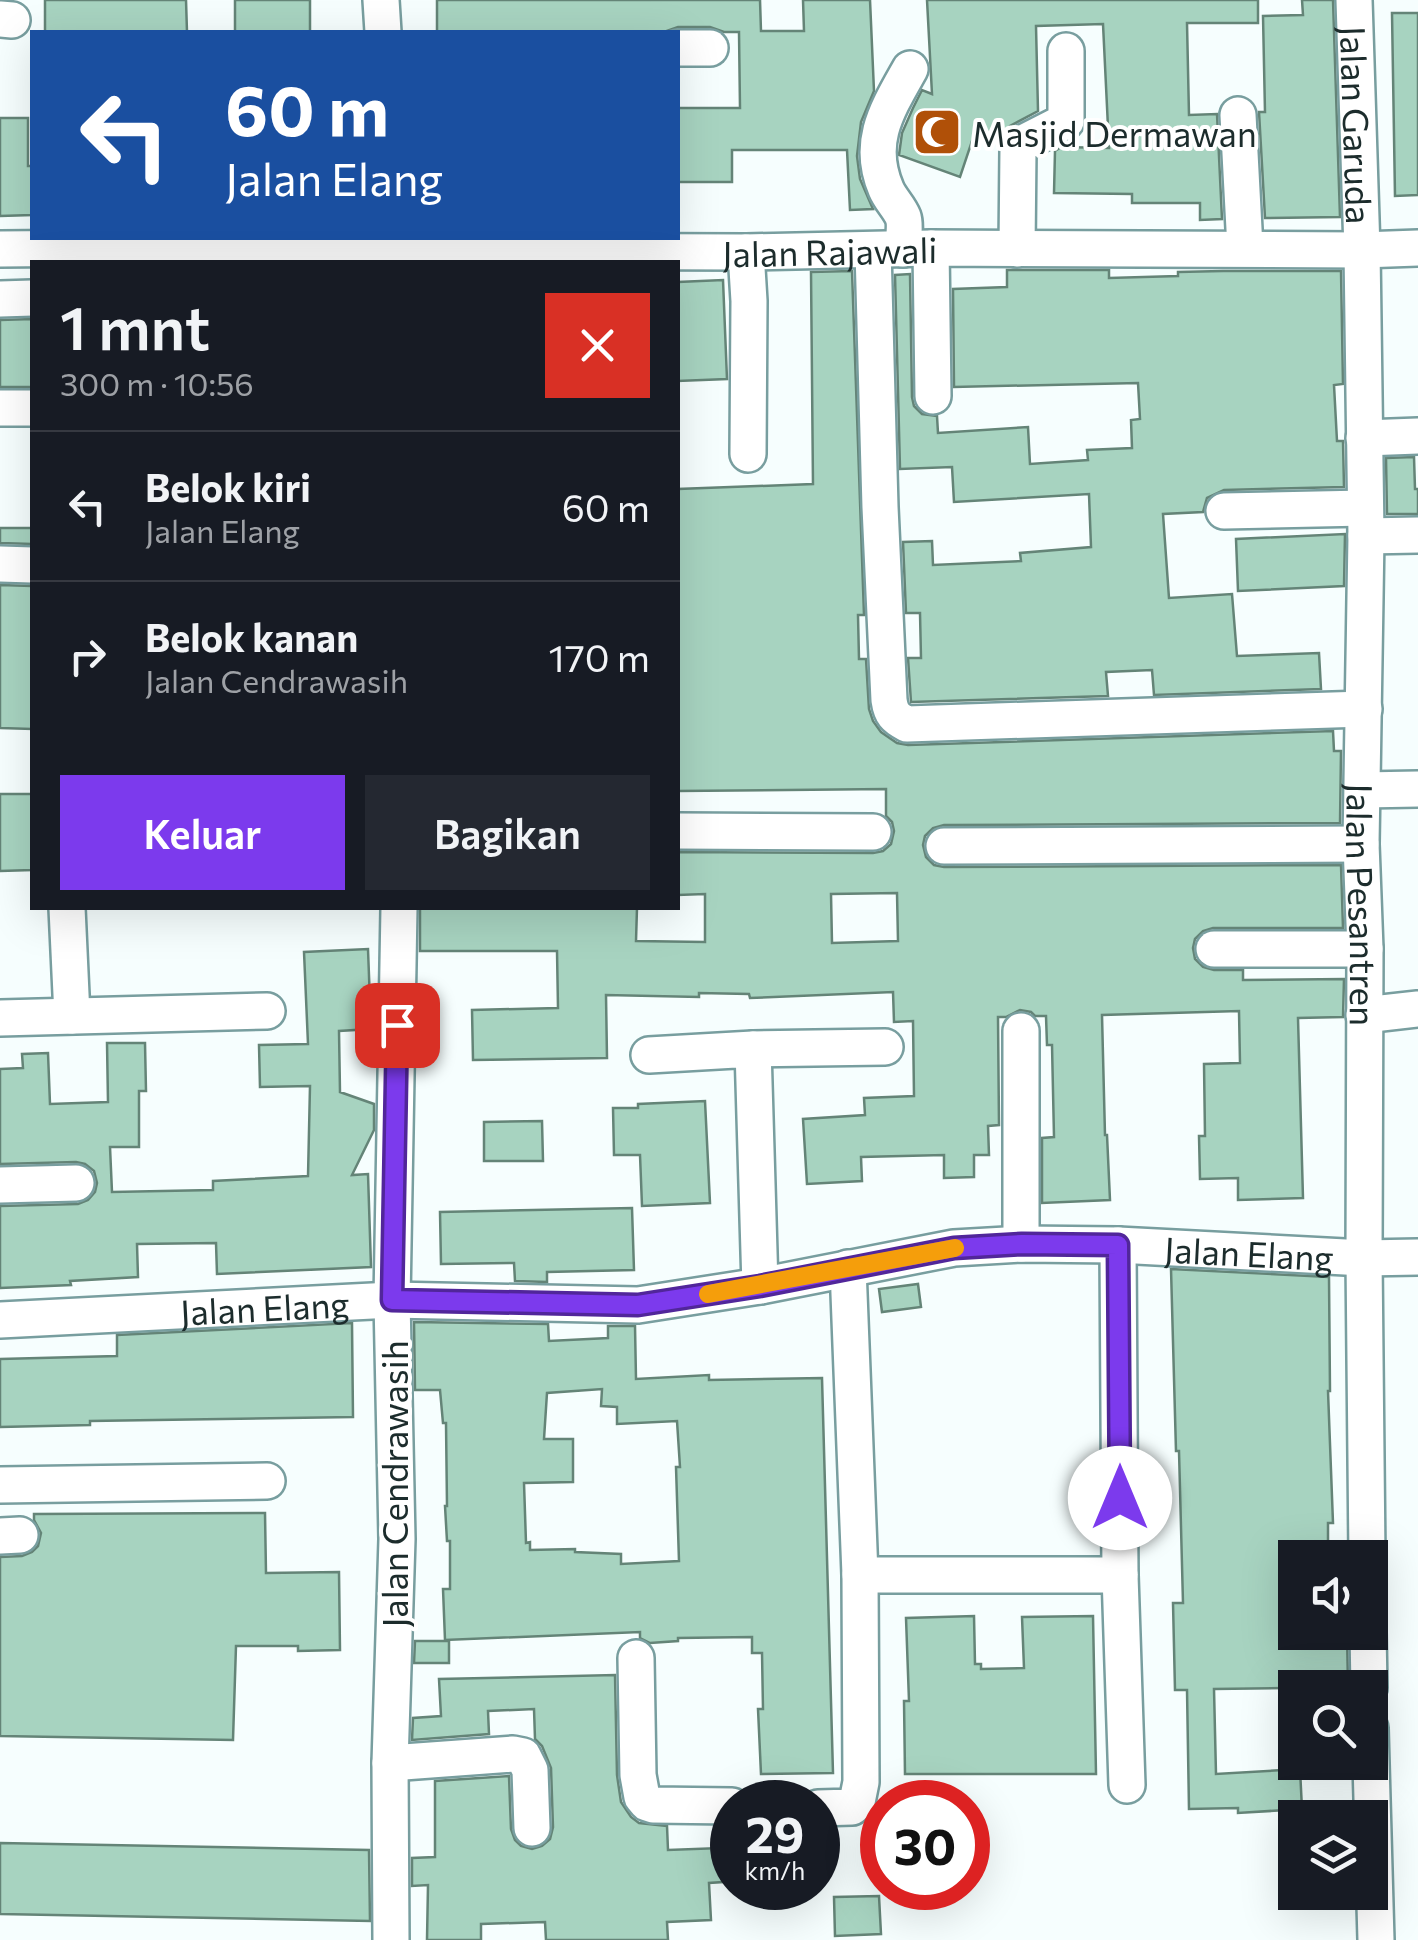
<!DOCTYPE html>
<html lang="id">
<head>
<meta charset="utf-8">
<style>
	:root { --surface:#171b24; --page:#242831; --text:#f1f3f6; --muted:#9ea1a6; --line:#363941; --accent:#7c3aed }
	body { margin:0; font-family:Commissioner,sans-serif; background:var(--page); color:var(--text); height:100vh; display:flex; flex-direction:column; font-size:38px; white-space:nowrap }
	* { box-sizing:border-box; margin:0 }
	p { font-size:32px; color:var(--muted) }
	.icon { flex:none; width:55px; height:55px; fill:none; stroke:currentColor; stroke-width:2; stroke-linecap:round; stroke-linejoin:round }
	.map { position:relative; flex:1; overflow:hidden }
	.drawer { position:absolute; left:30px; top:260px; width:650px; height:650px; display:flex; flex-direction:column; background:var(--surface); border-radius:0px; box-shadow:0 10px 40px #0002 }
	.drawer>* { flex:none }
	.hud { position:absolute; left:30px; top:30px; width:650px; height:210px; border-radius:0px; box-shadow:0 10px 40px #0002; background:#1a4fa0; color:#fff; overflow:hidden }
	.buttons { position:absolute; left:1278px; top:1540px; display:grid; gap:20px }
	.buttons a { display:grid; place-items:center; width:110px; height:110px; border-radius:0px; background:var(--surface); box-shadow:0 10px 40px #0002; font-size:50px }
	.speed { position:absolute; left:710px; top:1780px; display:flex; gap:20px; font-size:50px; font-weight:700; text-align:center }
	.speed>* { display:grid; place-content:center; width:130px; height:130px; border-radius:50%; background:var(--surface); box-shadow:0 10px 40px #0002; line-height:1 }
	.speed small { font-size:25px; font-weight:400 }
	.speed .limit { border:15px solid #d22; background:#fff; color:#111 }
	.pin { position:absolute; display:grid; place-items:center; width:85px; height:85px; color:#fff; margin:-42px; border-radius:20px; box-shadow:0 5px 15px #0006 }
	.me { position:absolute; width:110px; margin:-55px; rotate:0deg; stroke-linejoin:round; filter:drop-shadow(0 0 8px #0008) }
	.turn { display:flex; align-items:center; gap:35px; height:210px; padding:0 30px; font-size:45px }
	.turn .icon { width:130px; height:130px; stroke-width:2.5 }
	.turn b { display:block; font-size:70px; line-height:85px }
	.round { display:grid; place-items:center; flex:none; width:105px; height:105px; border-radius:0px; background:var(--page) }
	.overview { display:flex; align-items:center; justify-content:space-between; height:170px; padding:0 30px }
	h1 { font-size:60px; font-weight:600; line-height:75px }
	.cta { display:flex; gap:20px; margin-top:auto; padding:20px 30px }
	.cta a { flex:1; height:115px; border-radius:0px; background:var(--accent); color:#fff; font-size:40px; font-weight:600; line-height:115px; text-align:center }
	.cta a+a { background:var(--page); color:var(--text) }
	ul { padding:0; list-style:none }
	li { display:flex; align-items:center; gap:30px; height:150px; padding:0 30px; border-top:2px solid var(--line) }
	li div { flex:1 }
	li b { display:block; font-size:38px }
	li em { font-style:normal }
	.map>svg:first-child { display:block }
</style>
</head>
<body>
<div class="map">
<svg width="1418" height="1940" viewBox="0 0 1418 1940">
	<rect width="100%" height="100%" fill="#f6fefe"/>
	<path fill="#a7d3c0" stroke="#648477" stroke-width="2.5" fill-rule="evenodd" d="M45,0H186L187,32H45Z
		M235,0H310V32H235Z
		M437,0H760L761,31H804L803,0H870L874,91L861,122L857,156L860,179L873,209L850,210L847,150H732V182H678V108H740L739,32H724L710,27H678L664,32H437Z
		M927,0H1258V23H1187L1189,115L1217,114L1222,219L1200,220V203H1132V194L1054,193L1055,151L1061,147L1109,148L1103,24L1036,26L1038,111L1010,126L999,141H972L960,177L899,155L902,133L913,108L922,90L932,94Z
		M1302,0H1333L1340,217L1265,218L1259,112H1265L1263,16L1303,15Z
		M1392,13H1418V195L1395,196Z
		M0,118H28V166H32V215L0,216Z
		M1007,270H1109V278L1178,276V272L1223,271H1341L1343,384L1334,385L1337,441H1343L1344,487L1224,490L1207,498L1203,512L1163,514L1169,598L1232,594L1237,656L1319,653L1321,689L1154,695L1152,670L1106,672L1108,696L911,702L908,658H921L920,613H906L903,542L932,541L933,565L1021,561L1020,553L1091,547L1089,494L954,502L952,467L900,469L895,275L910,274L912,397L914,406L922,414L937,416L938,433L1028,427L1030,464L1088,460L1087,450L1132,448L1131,420L1140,419L1138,383L954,387L953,289L1007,287Z
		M852,271L864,615H858L859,659H866L869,709L873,721L881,732L897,743L908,745L1333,731L1334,751H1341L1340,823L944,825L933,828L925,836L923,845L926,857L934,865L944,867L1341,865L1343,928H1213L1203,931L1195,939L1193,948L1195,959L1203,967L1214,970H1243V980L1344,979L1343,1017L1298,1018L1303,1198L1238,1200V1178L1200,1179L1199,1136H1205L1204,1064L1240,1063L1239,1011L1102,1015L1105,1135H1107L1110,1200L1042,1203V1138L1054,1137L1052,1045H1047L1046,1016H1035L1031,1012L1020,1010L1006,1017H998L999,1125L988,1126L989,1155H974V1177L944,1178V1155L861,1157L862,1181L807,1184L803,1119L865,1115L864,1098L914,1096L913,1021L894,1022L893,992L750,998L749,994L699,993V997L606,995L607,1058L473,1060L472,1010L558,1008L557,951H420V908H637L636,941L705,942V894L678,895V852L873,853L883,851L891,844L894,831L892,822L886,816V789L678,791V489L813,484L811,272ZM897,893L898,941L832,943L831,894Z
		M723,280L727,379L678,381V282Z
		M32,319V387H0V320Z
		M1414,457L1415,489H1418V514H1387L1386,458Z
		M0,528H32V544L0,543Z
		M1345,534L1344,586L1238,591L1236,539Z
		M0,585L32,586V729L0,728Z
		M0,794H32V870L0,871Z
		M368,949L371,1029L339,1031L340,1092L374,1104V1130L352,1175L368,1174L371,1267L217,1274L216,1243L137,1244L138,1277L70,1281L71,1285L0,1288V1206L78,1204L88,1200L95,1192L97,1183L94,1171L85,1164L76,1162L0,1164V1069L23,1068L22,1054L48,1053L50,1104L108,1102L107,1043H145L146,1091H139V1147H110L112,1192L213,1190V1181L308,1176L310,1086L260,1087L259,1045L308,1044L304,952Z
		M705,1101L710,1203L642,1206L640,1155H614L613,1108H638V1104Z
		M542,1121L543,1161H484V1122Z
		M632,1208L634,1270L547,1272V1282L515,1281L514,1263L441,1264L440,1212Z
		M1171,1269L1329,1277L1330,1391H1328L1333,1523H1328V1558H1295V1632H1347L1348,1687L1214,1689L1216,1774L1300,1769L1302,1809L1238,1813V1808L1189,1809L1187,1690H1175L1173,1603H1183L1179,1451H1176Z
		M918,1284L921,1307L882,1312L879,1289Z
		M414,1322L548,1324L549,1341L608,1338V1326H635L636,1379L709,1375V1380L822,1378L833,1773L761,1774L758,1709H763L762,1653H752V1637L678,1638V1641L650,1643L640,1638V1632L445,1640L443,1589H450V1541H447L445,1506H447L446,1423H443L440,1390H415ZM602,1389L601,1406L617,1407V1424L677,1421L680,1467H676L679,1561L621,1564V1554L575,1552V1549L530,1550V1542L526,1543L524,1483L573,1482V1439H544L547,1393Z
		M352,1323L353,1417L90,1421V1425L0,1427V1359L117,1356V1335Z
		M265,1513L266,1573L339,1572L340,1650L298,1651V1646H236L233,1740L0,1736V1557L22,1556L32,1552L38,1546L41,1533L34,1520V1514Z
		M974,1616L975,1664H981V1669L1024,1668L1022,1617L1093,1616L1096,1774H905L904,1701H909L906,1618Z
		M415,1641H449V1663H414Z
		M615,1675L617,1775L621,1802L631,1817L639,1823L667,1826L668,1850L721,1848L723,1882L709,1883L711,1920L667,1922L668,1940H546L545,1922L481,1924V1940H427L428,1885L412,1886V1858L435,1857V1781L509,1776L511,1829L515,1840L521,1846L532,1849L542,1846L550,1839L553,1827L551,1768L542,1746L535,1739L534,1709L488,1711L489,1734L412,1740L413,1718L441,1716L439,1679Z
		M0,1843L369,1850L370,1921L0,1914Z
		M879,1896L881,1934L835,1936L834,1897Z"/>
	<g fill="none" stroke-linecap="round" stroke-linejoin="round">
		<g stroke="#789e9f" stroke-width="40">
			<g id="minor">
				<path d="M381,0L383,32"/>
				<path id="s1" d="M1354,0L1362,250L1366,536L1361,844L1365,949L1364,1258L1367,1558"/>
				<path d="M0,19L12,20"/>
				<path d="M678,48H710"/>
				<path d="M1238,115L1245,248"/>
				<path d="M931,248L933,396"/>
				<path id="s2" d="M0,249L106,248L304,254L383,251L746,252L931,248L1362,250L1418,248"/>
				<path d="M903,249C903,240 906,225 903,217C899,207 890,199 886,189C866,142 887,110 910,69"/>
				<path d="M1017,249L1018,149L1021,144L1066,121V51"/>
				<path d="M873,250L880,507L889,700C891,714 895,718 907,724L1364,709"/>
				<path d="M746,252L749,301L748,454"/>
				<path d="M0,299L32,298"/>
				<path d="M0,408H32"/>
				<path d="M1364,438L1418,436"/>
				<path d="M1224,511L1365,508"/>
				<path d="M1366,536L1418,535"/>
				<path d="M0,564L32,565"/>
				<path d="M1363,790L1418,789"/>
				<path d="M678,831L873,832"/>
				<path d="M944,846L1361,844"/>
				<path d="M67,908L72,1016"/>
				<path d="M1214,949H1365"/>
				<path d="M1364,1015L1418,1009"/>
				<path d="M0,1018L267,1011"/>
				<path d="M1021,1031V1244"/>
				<path d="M753,1049L885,1047"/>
				<path d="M649,1055L753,1049L760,1286"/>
				<path d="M0,1185L76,1183"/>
				<path d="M1118,1245L1120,1575L1127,1785"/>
				<path id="s3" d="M0,1320L392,1300L638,1305L760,1286L954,1248L1021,1244L1118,1245L1364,1258L1418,1257"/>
				<path d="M0,1485L267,1481"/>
				<path d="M0,1536L20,1535"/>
				<path d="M860,1575H1120"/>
				<path d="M1368,1632L1369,1688"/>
				<path d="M636,1658L638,1775L642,1797L647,1803L653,1805L732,1806"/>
				<path d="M1370,1728L1376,1940"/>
				<path d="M390,1763L513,1754L523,1756L530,1770L532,1828"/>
				<path d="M818,1808L852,1807L857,1802L861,1782L860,1575L848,1268"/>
				<path d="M391,1940L390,1763L397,1539L392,1300L399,908"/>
			</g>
		</g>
		<use href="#minor" stroke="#fff" stroke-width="35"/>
	</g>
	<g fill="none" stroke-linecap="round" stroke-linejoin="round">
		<g stroke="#51269a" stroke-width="25">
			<path id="route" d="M397,1025L392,1300L638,1305L760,1286L954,1248L1022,1244L1118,1245L1120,1498"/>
		</g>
		<use href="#route" stroke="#7c3aed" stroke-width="18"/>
		<path stroke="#f59e0b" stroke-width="18" d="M708,1294L955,1248"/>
	</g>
	<defs>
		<g id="mosque-square" transform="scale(2.5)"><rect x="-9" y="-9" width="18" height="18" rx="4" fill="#b05008" stroke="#fff"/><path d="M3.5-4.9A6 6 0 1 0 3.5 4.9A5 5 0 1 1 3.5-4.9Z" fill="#fff"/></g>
	</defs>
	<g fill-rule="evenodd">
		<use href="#mosque-square" x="937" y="132"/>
	</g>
	<g text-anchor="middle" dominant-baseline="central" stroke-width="8" stroke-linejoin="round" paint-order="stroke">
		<g font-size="35" fill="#1c2c2c" stroke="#fff">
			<text stroke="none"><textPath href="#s1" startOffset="125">Jalan Garuda</textPath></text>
			<text stroke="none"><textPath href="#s2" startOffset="830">Jalan Rajawali</textPath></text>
			<text stroke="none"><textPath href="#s1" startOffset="905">Jalan Pesantren</textPath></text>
			<text stroke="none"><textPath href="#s3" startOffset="1255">Jalan Elang</textPath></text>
			<text stroke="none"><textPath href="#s3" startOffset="265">Jalan Elang</textPath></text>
			<text transform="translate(393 1484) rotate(-90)">Jalan Cendrawasih</text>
		</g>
		<g font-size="35" fill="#1c2c2c" stroke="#fff" text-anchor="start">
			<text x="972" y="132">Masjid Dermawan</text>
		</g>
	</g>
</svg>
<div class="buttons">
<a><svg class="icon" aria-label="sound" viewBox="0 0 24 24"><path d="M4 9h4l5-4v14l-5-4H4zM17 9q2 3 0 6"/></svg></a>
<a><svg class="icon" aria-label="search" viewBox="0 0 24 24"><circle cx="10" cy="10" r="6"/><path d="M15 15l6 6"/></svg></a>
<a><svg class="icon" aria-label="layers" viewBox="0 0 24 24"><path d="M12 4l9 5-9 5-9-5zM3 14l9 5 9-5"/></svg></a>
</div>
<div class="speed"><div>29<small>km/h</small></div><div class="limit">30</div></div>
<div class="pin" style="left:397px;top:1025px;background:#d93025"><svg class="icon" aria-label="arrive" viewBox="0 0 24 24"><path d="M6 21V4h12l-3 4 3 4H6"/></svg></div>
<svg class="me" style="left:1120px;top:1498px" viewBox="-20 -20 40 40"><circle r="19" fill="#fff"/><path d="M0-13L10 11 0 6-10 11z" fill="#7c3aed"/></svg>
<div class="hud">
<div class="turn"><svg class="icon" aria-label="left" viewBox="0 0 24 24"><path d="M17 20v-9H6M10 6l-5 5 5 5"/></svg><div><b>60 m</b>Jalan Elang</div></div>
</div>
<section class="drawer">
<div class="overview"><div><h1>1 mnt</h1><p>300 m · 10:56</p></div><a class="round" style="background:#d93025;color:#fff"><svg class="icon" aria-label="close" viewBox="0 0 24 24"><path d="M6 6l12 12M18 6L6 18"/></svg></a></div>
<ul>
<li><svg class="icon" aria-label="left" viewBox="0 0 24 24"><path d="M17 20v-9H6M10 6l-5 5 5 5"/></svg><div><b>Belok kiri</b><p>Jalan Elang</p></div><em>60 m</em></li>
<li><svg class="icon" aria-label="right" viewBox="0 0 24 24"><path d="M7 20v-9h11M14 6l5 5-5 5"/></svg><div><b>Belok kanan</b><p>Jalan Cendrawasih</p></div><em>170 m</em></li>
</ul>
<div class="cta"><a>Keluar</a><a>Bagikan</a></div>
</section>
</div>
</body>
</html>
